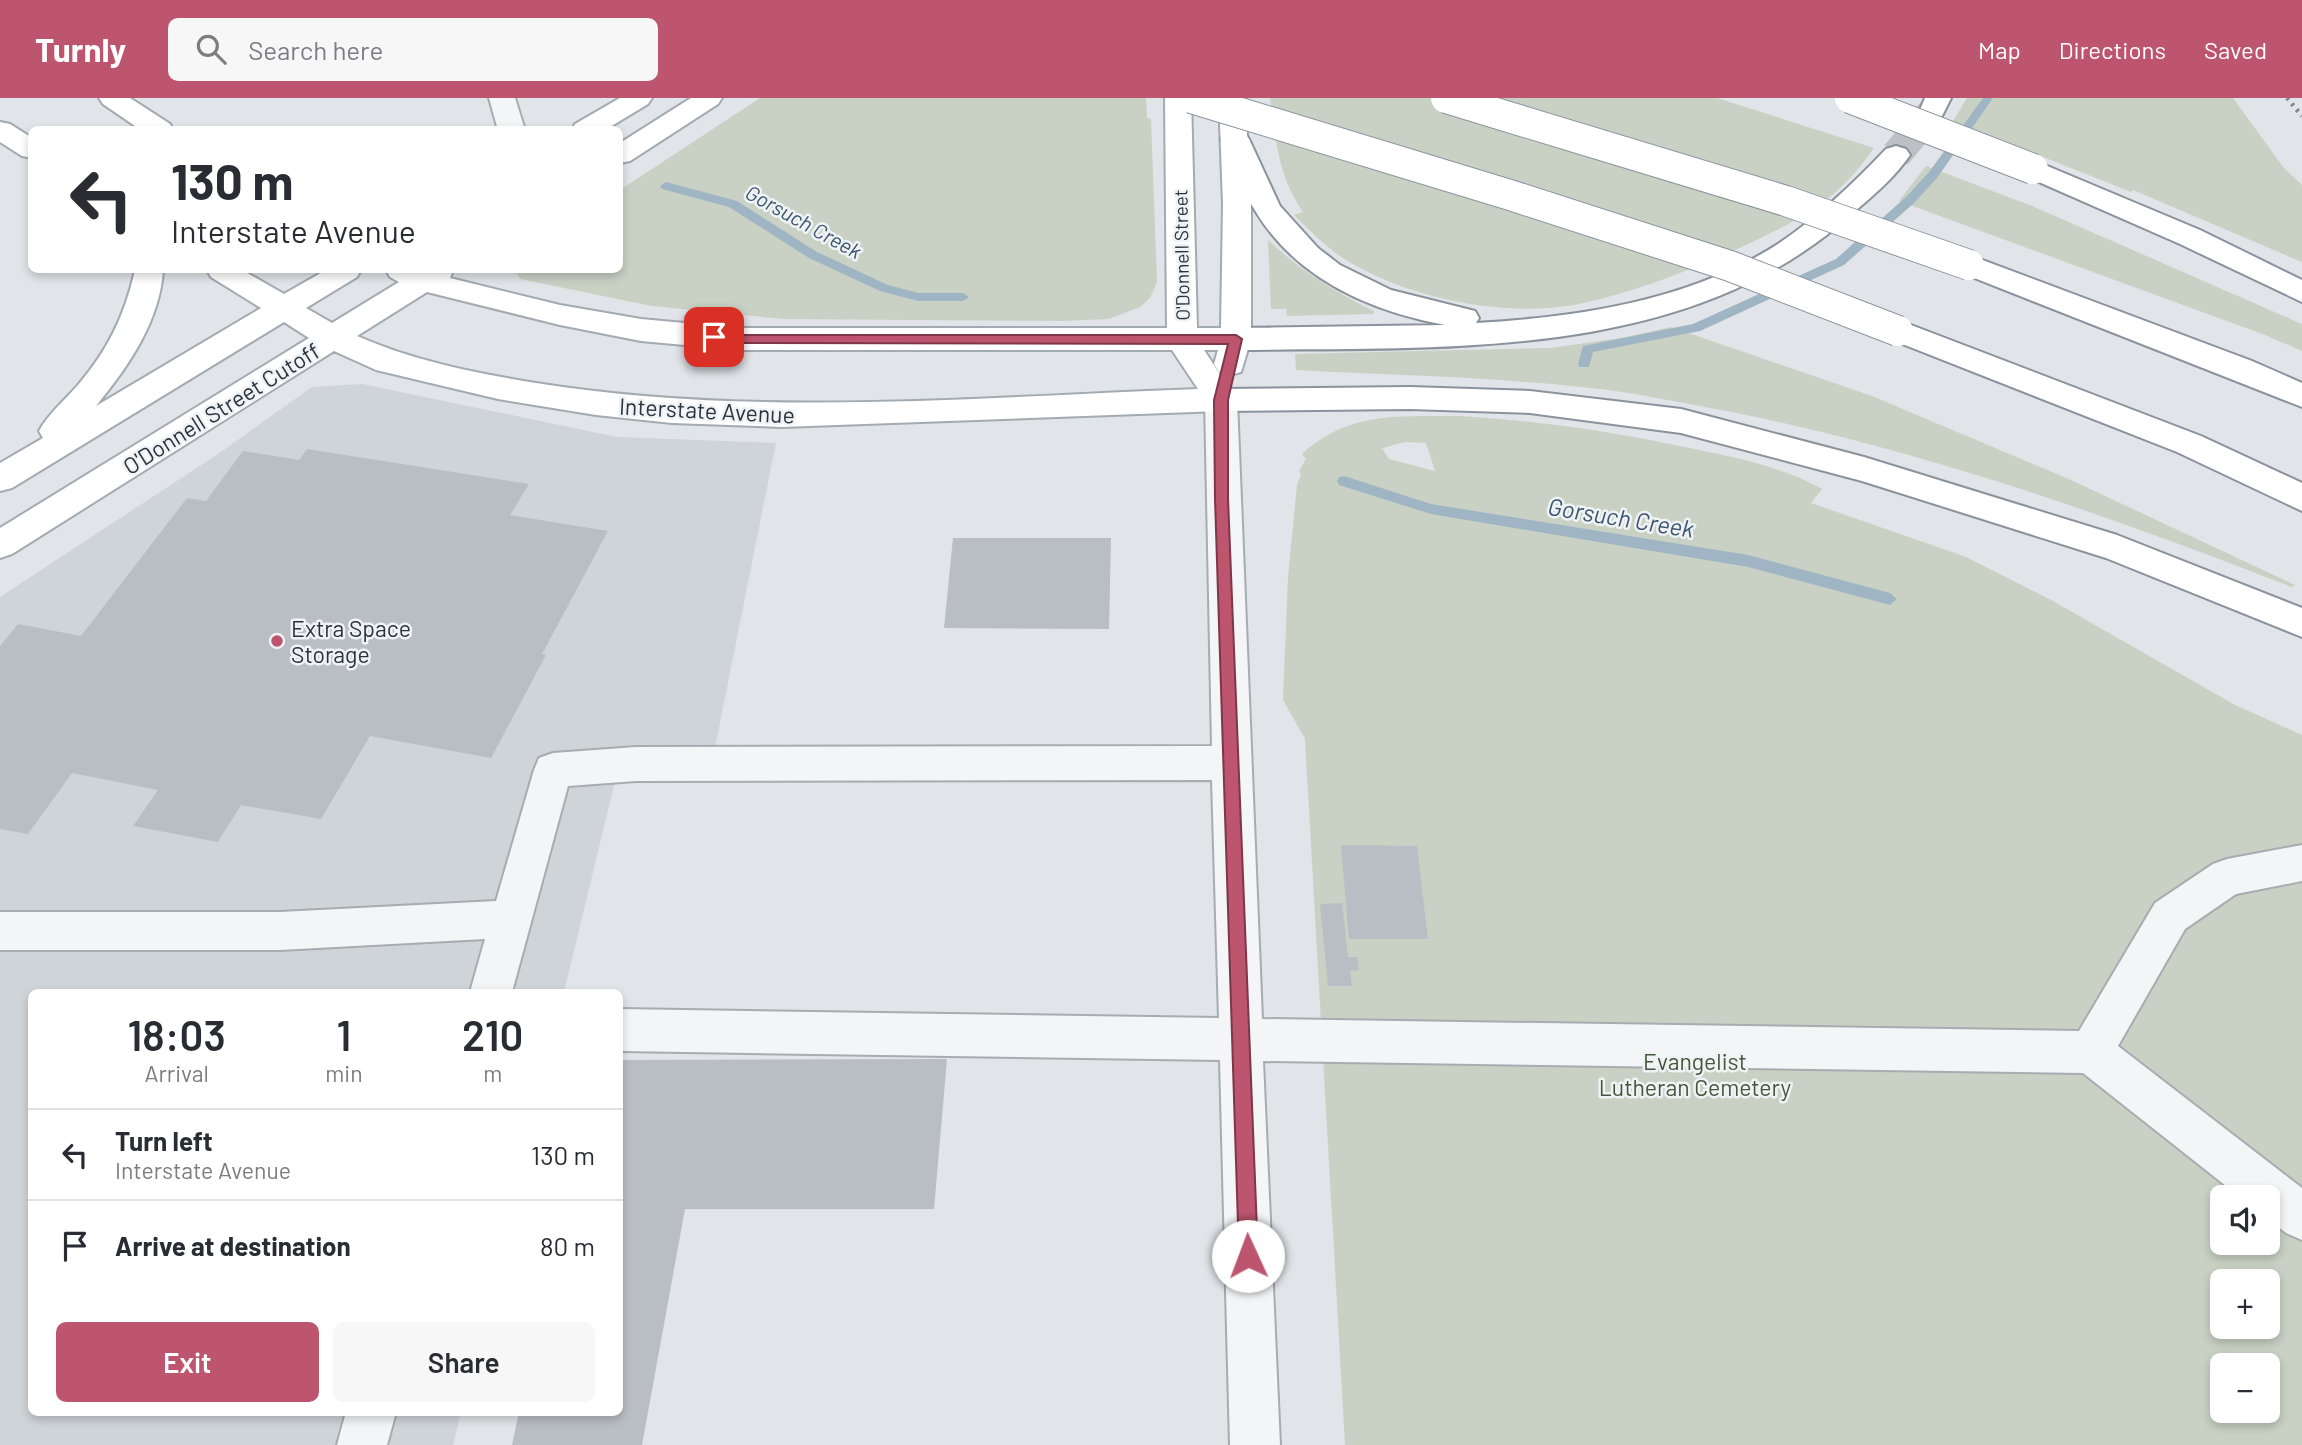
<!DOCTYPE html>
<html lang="en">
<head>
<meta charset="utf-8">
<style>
	:root { --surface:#fff; --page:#f7f7f7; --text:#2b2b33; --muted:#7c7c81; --line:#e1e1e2; --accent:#be556f }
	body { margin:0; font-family:Barlow,sans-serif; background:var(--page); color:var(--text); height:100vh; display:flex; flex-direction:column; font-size:26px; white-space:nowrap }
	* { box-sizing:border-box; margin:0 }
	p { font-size:23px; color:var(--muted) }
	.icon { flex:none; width:38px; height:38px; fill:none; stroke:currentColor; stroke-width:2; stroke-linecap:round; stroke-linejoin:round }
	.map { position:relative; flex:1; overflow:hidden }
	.drawer { position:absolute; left:28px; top:891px; width:595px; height:427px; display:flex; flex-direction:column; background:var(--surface); border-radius:10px; box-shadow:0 4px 10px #0003 }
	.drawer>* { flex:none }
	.banner { position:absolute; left:28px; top:28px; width:595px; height:147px; border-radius:10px; box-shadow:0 4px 10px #0003; background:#fff; color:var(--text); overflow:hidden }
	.buttons { position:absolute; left:2210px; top:1087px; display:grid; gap:14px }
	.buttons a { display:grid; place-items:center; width:70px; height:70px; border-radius:10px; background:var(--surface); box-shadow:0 4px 10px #0003; font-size:35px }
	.pin { position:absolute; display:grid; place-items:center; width:60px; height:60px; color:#fff; margin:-30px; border-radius:14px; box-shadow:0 4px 10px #0006 }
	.me { position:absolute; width:77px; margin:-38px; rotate:358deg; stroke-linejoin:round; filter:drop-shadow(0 0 5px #0008) }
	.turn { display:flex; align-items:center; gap:24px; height:147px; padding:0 28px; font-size:32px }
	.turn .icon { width:91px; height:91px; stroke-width:2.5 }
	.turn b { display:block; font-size:49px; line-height:60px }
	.eta { display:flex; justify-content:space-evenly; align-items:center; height:119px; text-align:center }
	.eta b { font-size:42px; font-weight:600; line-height:49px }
	.cta { display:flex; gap:14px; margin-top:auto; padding:14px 28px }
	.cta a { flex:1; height:80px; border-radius:10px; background:var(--accent); color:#fff; font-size:28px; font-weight:600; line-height:80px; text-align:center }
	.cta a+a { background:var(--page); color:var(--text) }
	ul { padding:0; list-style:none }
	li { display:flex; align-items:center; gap:21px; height:91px; padding:0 28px; border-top:2px solid var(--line) }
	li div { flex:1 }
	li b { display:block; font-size:26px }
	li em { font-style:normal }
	header { display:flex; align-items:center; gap:42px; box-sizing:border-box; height:98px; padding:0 35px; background:var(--accent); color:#fff }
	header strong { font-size:33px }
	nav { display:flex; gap:38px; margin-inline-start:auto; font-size:24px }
	.search { width:490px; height:63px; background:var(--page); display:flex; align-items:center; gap:18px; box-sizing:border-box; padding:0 24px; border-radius:10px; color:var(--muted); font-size:26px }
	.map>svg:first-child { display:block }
</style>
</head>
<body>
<header>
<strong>Turnly</strong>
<div class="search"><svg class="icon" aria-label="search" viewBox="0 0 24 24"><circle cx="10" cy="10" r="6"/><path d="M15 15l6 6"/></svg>Search here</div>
<nav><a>Map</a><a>Directions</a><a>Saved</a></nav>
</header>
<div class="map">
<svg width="2302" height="1347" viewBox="0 0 2302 1347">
	<rect width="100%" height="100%" fill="#e1e4e8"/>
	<path fill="#cfd4d9" d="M362,286L617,339L776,345L709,680L615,683L564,894H32V1314H461L453,1347H0V499L218,356L312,289Z"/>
	<path fill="#c8d1c3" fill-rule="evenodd" d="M760,0H1146L1147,20L1151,21L1157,184L1150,200L1140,209L1109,221L1063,223L783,221L652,208L520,181L515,172H620V92Z
		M1270,0H1717L1874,50C1866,61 1857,73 1847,83C1815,118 1757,142 1714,161C1675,178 1631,194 1588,204C1513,222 1411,202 1346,162C1327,150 1310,133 1294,117L1303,114C1278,77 1276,43 1270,0Z
		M1967,0H2233L2283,69L2302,87V164L2133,92L2131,94L1953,23Z
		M1926,68L2032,108L2302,226V253L2265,237L1899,103Z
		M1268,142C1300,172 1334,194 1374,213V216L1287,218L1286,211H1271Z
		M1671,229L1872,298L2071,382L2295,487L2292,489C2107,417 1922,352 1727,313C1682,305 1637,295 1591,290C1493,279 1394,277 1296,272L1295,256L1550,250L1621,240Z
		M1460,318C1540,323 1616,334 1694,351C1738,360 1783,369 1822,391L1811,405L1966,459L2051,502L2235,607L2302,637V1347H1345L1305,641L1283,602L1288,479L1297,387L1301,376L1299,373L1306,361L1302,356C1350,312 1400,319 1460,318ZM1405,344L1426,345L1435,373L1389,361L1382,350ZM2222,1099H2268V1144H2222ZM2222,1183H2268V1228H2222ZM2222,1267H2268V1312H2222Z"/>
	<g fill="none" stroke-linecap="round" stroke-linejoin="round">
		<path fill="#a0b5c4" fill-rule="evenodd" d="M1983,0H1993L1937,80L1914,105L1844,167L1700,233L1593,254L1589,269H1579L1578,266L1583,248L1693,226L1836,161L1906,99L1929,74Z
			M666,84L737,103L817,154L888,187L918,195H963L969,199L963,203H918L880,193L809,160L729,109L662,91L660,88Z
			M1344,378L1431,406L1748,457L1890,495L1897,501L1890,507L1748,469L1431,416L1339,387L1337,383L1339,379Z"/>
	</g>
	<path fill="#b9bec4" d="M307,351L529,386L510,417L608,433L542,556L546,557L491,660L370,638L321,721L241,707L218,744L133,728L158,692L72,675L28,736L0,731V548L18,526L81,538L187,400L206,403L243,353L299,362Z
		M953,440H1111L1109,531L944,530Z
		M1341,747L1417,748L1428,841H1349Z
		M1342,805L1348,859H1357L1359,872L1350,873L1352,888H1328L1320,806Z
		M947,961L934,1111H685L642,1347H512L519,1314H620V962Z"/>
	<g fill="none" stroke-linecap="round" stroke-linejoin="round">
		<path stroke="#bdc1c6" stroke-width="30" stroke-dasharray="30 15" stroke-linecap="butt" d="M1896,57L1932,14"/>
		<g stroke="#a7acb1" stroke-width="4">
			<path id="minor" d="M489,0H515L525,32H498Z
				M1221,291L1232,294L1237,302L1262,921L2079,933L2155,805L2213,766L2227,761L2302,747V783L2236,796L2185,831L2118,948L2302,1090V1142L2286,1135L2268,1121V1099H2240L2083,975L1263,963L1280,1347H1230L1220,962L620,953V911L1219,920L1212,682L636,683L568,688L512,894H470L485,841L280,852H0V814H280L496,803L534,672L539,660L553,655L636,649L1212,648L1205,302L1210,294Z
				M346,1314H396L387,1347H337Z"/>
		</g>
		<g stroke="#a2aab2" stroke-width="4">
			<path id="major" d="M99,0H130L170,26L173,32H141L103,6Z
				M620,0H652L648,6L605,32H572L575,26Z
				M691,0H722L718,6L630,63L620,65V45Z
				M1165,0H1191L1197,230H1221L1223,106L1219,0H1245L1251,106V241L1241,274L1230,277L1219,274L1214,266L1218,252H1204L1237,302L1232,310L1221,313L782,329L672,325L596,317L498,301L376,272L334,253L12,456L0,460V430L309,240L284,224L12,390L0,393V365L43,340L39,333C48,316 65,302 78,287C108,252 125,217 135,172H163C160,223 128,269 96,308L261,210L211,179L207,172H242L284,196L326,172H361L357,179L306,210L332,225L399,184L390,179L386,172H453L450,180L560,207L641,221L739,230H1167ZM427,194L560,227L641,243L739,252H1172L1198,291C978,299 754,320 536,285C475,275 414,263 357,238Z
				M0,24L10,26L32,40V60L22,58L0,44Z"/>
		</g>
		<g stroke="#8a939d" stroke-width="4">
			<path id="highway" d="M1925,0H1951L1941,20L1932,22L1923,20L1919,14Z
				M1235,33L1245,35L1249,41L1280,108L1318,150L1340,167L1391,192L1475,213L1479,220L1476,225C1579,219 1689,203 1778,146C1818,119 1853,86 1886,51L1896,48L1906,51L1910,57C1895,79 1874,97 1854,114C1689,265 1445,249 1236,252L1225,249L1221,241L1225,233L1236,230L1445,227C1370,213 1297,181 1256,114C1241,91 1232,66 1221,41L1225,35Z
				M2033,62L2200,132L2302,182V204L2180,146L2023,77L2019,71L2023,65Z
				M1969,157L2252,263L2302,285V309L1959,174L1954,167L1959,160Z
				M1898,222L2201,338L2302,385V413L2177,354L1887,240L1883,233L1887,226Z
				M1410,289L1530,293L1681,311L1864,359L2117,437L2302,510V539L2106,460L1862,383L1681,335L1530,315L1410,311L1221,313L1210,310L1205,302L1210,294L1221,291Z"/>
		</g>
		<use href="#minor" fill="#f3f5f7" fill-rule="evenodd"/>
		<use href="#major" fill="#fff" fill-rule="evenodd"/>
		<use href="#highway" fill="#fff" fill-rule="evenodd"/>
		<path stroke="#7c8590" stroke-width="4.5" stroke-dasharray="2.5 5" stroke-linecap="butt" d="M2287,0L2302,18"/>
		<g stroke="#8a939d" stroke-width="32" stroke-linecap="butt">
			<path id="highway-bridge" d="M1191,0L1510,97L1730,168L1898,233
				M1446,0L1786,103L1969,167
				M1850,0L2033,71"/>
		</g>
		<use href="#highway-bridge" stroke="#fff" stroke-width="30"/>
	</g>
	<path fill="#be556f" stroke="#7c3748" stroke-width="2" d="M714,234L739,237H1236L1242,241L1228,302V400L1258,1158L1255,1165L1248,1168L1241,1165L1239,1158L1215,400L1214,302L1228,246L739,245L710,242V236Z"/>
	<circle fill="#be556f" stroke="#f0f3f6" stroke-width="2.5" cx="277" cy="543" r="7"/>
	<g text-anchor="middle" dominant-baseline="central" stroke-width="5" stroke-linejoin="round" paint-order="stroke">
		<g font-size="19" fill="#2b343d" stroke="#f0f3f6">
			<text transform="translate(1181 157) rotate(-91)">O'Donnell Street</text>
		</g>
		<g font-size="21" font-style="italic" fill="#3a566d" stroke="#f0f3f6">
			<text transform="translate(804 123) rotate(29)">Gorsuch Creek</text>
		</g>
		<g font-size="23" fill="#2b343d" stroke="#f0f3f6">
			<text transform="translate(221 310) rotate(-32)">O'Donnell Street Cutoff</text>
			<text transform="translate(707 312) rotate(3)">Interstate Avenue</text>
		</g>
		<g font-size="23" fill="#2b343d" stroke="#f0f3f6" text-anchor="start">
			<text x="291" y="530">Extra Space<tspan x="291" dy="26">Storage</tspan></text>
		</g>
		<g font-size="23" fill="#43583a" stroke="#f0f3f6">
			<text x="1695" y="963">Evangelist<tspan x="1695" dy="26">Lutheran Cemetery</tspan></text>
		</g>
		<g font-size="24" font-style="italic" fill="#3a566d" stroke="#f0f3f6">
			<text transform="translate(1621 419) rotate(9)">Gorsuch Creek</text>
		</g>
	</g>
</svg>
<div class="buttons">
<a><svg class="icon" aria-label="sound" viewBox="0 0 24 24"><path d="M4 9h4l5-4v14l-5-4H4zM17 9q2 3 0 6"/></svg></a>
<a>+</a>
<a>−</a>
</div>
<div class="pin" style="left:714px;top:239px;background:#d93025"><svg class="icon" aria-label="arrive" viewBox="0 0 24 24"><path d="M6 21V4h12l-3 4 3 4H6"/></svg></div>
<svg class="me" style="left:1248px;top:1158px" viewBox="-20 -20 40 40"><circle r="19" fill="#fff"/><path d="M0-13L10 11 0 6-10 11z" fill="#be556f"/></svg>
<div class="banner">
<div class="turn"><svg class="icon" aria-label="left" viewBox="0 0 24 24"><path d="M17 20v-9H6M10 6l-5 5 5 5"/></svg><div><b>130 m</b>Interstate Avenue</div></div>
</div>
<section class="drawer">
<div class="eta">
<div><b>18:03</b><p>Arrival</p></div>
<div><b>1</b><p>min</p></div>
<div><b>210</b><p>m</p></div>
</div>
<ul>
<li><svg class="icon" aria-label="left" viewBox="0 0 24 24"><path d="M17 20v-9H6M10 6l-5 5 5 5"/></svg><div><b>Turn left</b><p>Interstate Avenue</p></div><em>130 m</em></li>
<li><svg class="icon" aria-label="arrive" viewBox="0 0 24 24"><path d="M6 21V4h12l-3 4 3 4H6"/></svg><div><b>Arrive at destination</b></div><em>80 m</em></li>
</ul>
<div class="cta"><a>Exit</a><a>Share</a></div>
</section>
</div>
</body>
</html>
